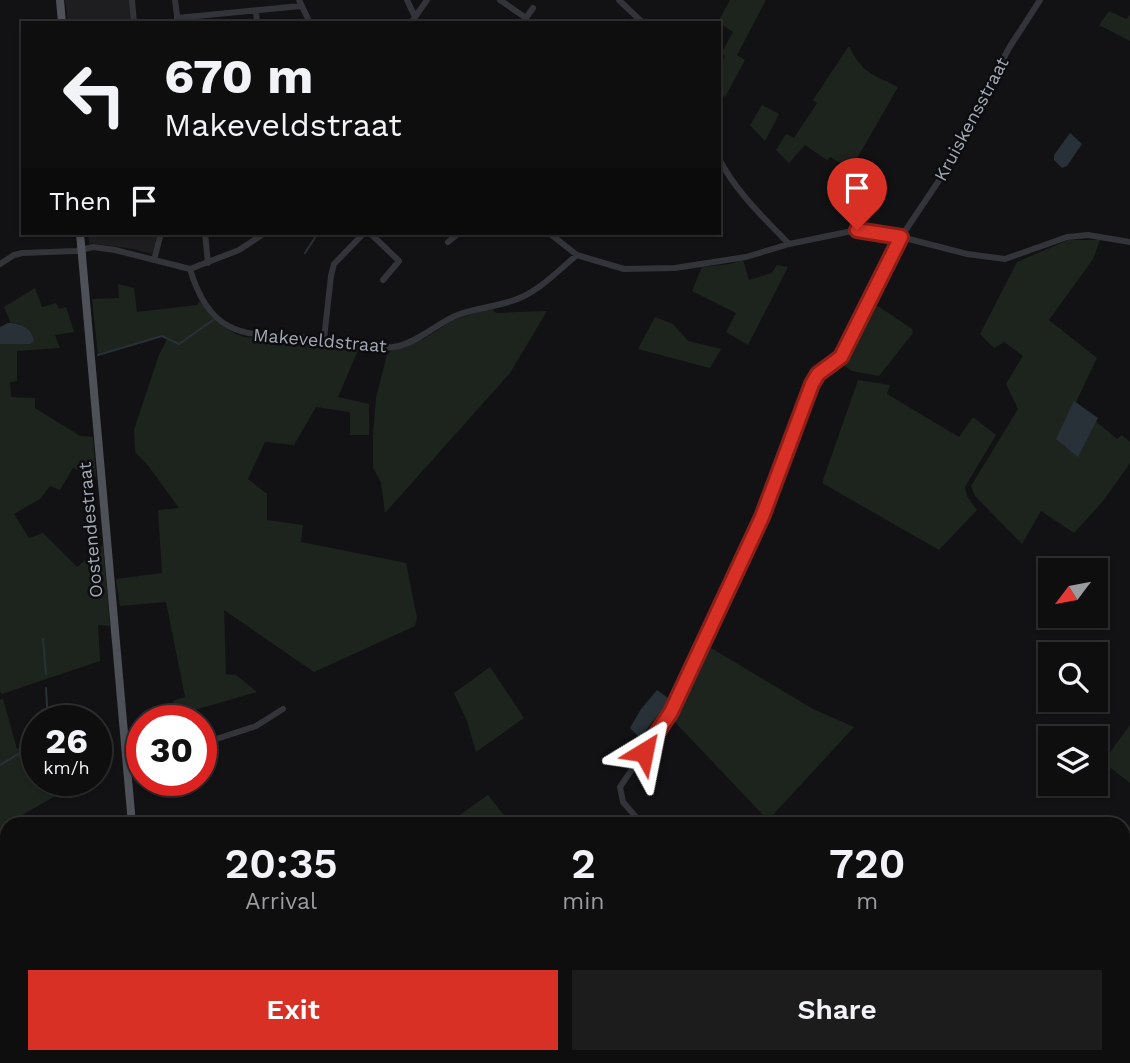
<!DOCTYPE html>
<html lang="en">
<head>
<meta charset="utf-8">
<style>
	:root { --surface:#0e0e0f; --page:#1c1c1d; --text:#f1f3f6; --muted:#9b9c9e; --line:#2e2e2f; --accent:#d93025 }
	body { margin:0; font-family:"Work Sans",sans-serif; background:var(--page); color:var(--text); height:100vh; display:flex; flex-direction:column; font-size:26px; white-space:nowrap }
	* { box-sizing:border-box; margin:0 }
	p { font-size:23px; color:var(--muted) }
	.icon { flex:none; width:38px; height:38px; fill:none; stroke:currentColor; stroke-width:2; stroke-linecap:round; stroke-linejoin:round }
	.map { position:relative; flex:1; overflow:hidden }
	.details { position:absolute; left:0px; top:817px; width:1130px; height:247px; display:flex; flex-direction:column; background:var(--surface); border-radius:21px 21px 0 0; box-shadow:0 2px 5px #0004,0 0 0 2px var(--line) }
	.details>* { flex:none }
	.guide { position:absolute; left:21px; top:21px; width:700px; height:214px; border-radius:0px; box-shadow:0 2px 5px #0004,0 0 0 2px var(--line); background:#0e0e0f; color:var(--text); overflow:hidden }
	.needle { width:46px; rotate:238deg }
	.fabs { position:absolute; left:1038px; top:558px; display:grid; gap:14px }
	.fabs a { display:grid; place-items:center; width:70px; height:70px; border-radius:0px; background:var(--surface); box-shadow:0 2px 5px #0004,0 0 0 2px var(--line); font-size:35px }
	.speed { position:absolute; left:21px; top:705px; display:flex; gap:14px; font-size:35px; font-weight:700; text-align:center }
	.speed>* { display:grid; place-content:center; width:91px; height:91px; border-radius:50%; background:var(--surface); box-shadow:0 2px 5px #0004,0 0 0 2px var(--line); line-height:1 }
	.speed small { font-size:18px; font-weight:400 }
	.speed .limit { border:10px solid #d22; background:#fff; color:#111 }
	.pin { position:absolute; display:grid; place-items:center; width:60px; height:60px; color:#fff; margin:-72px -30px; border-radius:50% 50% 50% 0; rotate:-45deg; box-shadow:0 0 7px #0007 }
	.pin .icon { rotate:45deg }
	.me { position:absolute; width:77px; margin:-38px; rotate:35deg; stroke-linejoin:round; filter:drop-shadow(0 0 5px #0008) }
	.turn { display:flex; align-items:center; gap:24px; height:147px; padding:0 28px; font-size:32px }
	.turn .icon { width:91px; height:91px; stroke-width:2.5 }
	.turn b { display:block; font-size:49px; line-height:60px }
	.then { display:flex; align-items:center; height:66px; padding:0 28px; background:#0003; gap:14px; font-size:26px }
	.eta { display:flex; justify-content:space-evenly; align-items:center; height:119px; text-align:center }
	.eta b { font-size:42px; font-weight:600; line-height:49px }
	.button { display:flex; gap:14px; margin-top:auto; padding:14px 28px }
	.button a { flex:1; height:80px; border-radius:0px; background:var(--accent); color:#fff; font-size:28px; font-weight:600; line-height:80px; text-align:center }
	.button a+a { background:var(--page); color:var(--text) }
	.map>svg:first-child { display:block }
</style>
</head>
<body>
<div class="map">
<svg width="1130" height="1063" viewBox="0 0 1130 1063">
	<rect width="100%" height="100%" fill="#121214"/>
	<path fill="#1e1e21" d="M65,0H131L133,23H68Z
		M88,233H158L152,254L133,249L89,243Z"/>
	<path fill="#1d241e" d="M730,0H766L737,55L745,60L725,97L719,91V66L725,56L721,54L733,32L718,22Z
		M1109,11L1126,19L1130,15V41L1099,25Z
		M849,46C862,73 872,74 898,87L851,169L830,157L827,160L805,145L789,163L776,150L786,134L794,138L817,103L813,100Z
		M762,105L779,114L765,141L750,125Z
		M1068,240H1100L1093,259L1049,320L1097,358L1075,404L1117,439L1122,435L1130,442V463L1104,500L1074,533L1041,511L1022,544L975,496L971,486L1018,409L1006,384L1023,356L1004,342L994,348L980,334L1017,262Z
		M743,260L749,280L772,273L777,265L788,267L748,345L726,332L736,313L692,291L702,267L730,264Z
		M118,284L134,288L137,312L197,305L200,301C213,320 221,328 244,337L331,343L359,348L338,397L369,404V435H350V412L316,407L294,445L265,442L248,479L267,494V520L303,525L301,542L406,563L417,618L415,626L314,672L224,610L226,674L236,675L257,692L177,715L173,701L185,697L166,602L120,606L116,579L162,573L158,510L179,508L147,464L135,452L134,430L159,355L168,337L162,336L98,355L92,299L119,298Z
		M35,288L42,307L56,303L59,309L66,307L74,332L55,335L60,348L17,351V381L10,382L11,397L35,398V408L80,436L93,437L96,477L73,468L60,490L50,486L40,499L14,514L29,538L43,533L77,567L103,545L110,626L98,625L100,661L2,694L0,691V344H30L20,324L11,323L4,307Z
		M872,302L912,329L913,333L879,376L852,371L841,364Z
		M491,308L496,313L547,311L510,373L385,513L381,482L373,468V435L376,398L387,355L392,350L424,339L453,320Z
		M655,317L673,324L688,341L721,349L710,368L638,349Z
		M858,380L890,385L887,394L959,437L973,417L996,435L965,487L967,496L977,510L939,550L822,483Z
		M706,645L813,709L854,727L772,816L766,818L672,719Z
		M490,667L524,718L476,752L467,721L454,693Z
		M3,699L17,749L37,739V780L59,781L62,792L7,824V965L4,967L0,959V700Z
		M1130,725V783L1103,762Z
		M488,795L511,824H447Z
		M7,977V1057H99L102,1063H0V986Z
		M159,1057H267V1063H160Z
		M394,1057H785L792,1063H390Z
		M813,1057H975L961,1063H813Z"/>
	<path fill="#283138" d="M1070,133L1082,144L1067,166L1062,168L1054,160V155Z
		M8,323C20,323 32,328 34,341L30,344H0V327Z
		M1074,401L1098,418L1078,457L1056,439Z
		M657,690L668,698V702L640,738L630,728L641,709Z"/>
	<g fill="none" stroke-linecap="round" stroke-linejoin="round">
		<path stroke="#283138" stroke-width="2" d="M305,253L318,233
			M98,355L162,336L179,344L213,320
			M43,639L46,674
			M46,688L48,721
			M0,765L37,743
			M1124,961L1130,958
			M782,1057L790,1063
			M969,1063L980,1057"/>
		<path stroke="#333439" stroke-width="6" d="M132,0L134,23
			M175,0L178,23
			M299,0L310,23
			M407,0L415,17
			M500,0L526,18L533,8
			M619,0L643,23
			M256,11L257,23
			M177,18L301,6
			M411,23L427,0
			M719,159C737,193 763,217 789,244
			M205,233L208,263
			M370,233L399,261L383,280
			M549,233L577,255
			M448,242L459,233
			M154,260L161,233
			M0,264L14,255L22,253L76,251L93,247L115,250L190,269L239,250L265,233
			M190,269C214,350 259,331 326,339C350,342 376,352 399,346C421,340 435,325 455,316C477,307 501,307 522,297C542,288 560,269 577,255L624,269L675,268L746,257L789,244L857,230L901,237L967,254L1005,259L1067,237L1088,235L1130,242
			M324,339L331,276L334,264L364,233
			M201,744L256,726L283,709
			M127,769L142,765
			M642,824L623,802L620,787L671,712L762,517L812,384L818,374L841,357L901,237L938,182L1009,48L1040,0
			M808,1057V1063
			M387,1063L392,1057"/>
		<path stroke="#4f5158" stroke-width="8" d="M60,0L62,23
			M80,233L132,824
			M152,1057L153,1063"/>
	</g>
	<g fill="none" stroke-linecap="round" stroke-linejoin="round">
		<g stroke="#8d1f18" stroke-width="18">
			<path id="route" d="M644,752L671,712L762,517L812,384L818,374L841,357L901,237L857,230"/>
		</g>
		<use href="#route" stroke="#d93025" stroke-width="12"/>
	</g>
	<g text-anchor="middle" dominant-baseline="central" stroke-width="5" stroke-linejoin="round" paint-order="stroke">
		<g font-size="18" fill="#a3a9b5" stroke="#0d0d0f">
			<text transform="translate(971 119) rotate(-62)">Kruiskensstraat</text>
			<text transform="translate(320 340) rotate(5)">Makeveldstraat</text>
			<text transform="translate(90 530) rotate(-95)">Oostendestraat</text>
		</g>
	</g>
</svg>
<div class="fabs">
<a><svg class="needle" viewBox="-14 -14 28 28"><path d="M0-13l5 13h-10z" fill="#e53935"/><path d="M0 13l5-13h-10z" fill="#9b9c9e"/></svg></a>
<a><svg class="icon" aria-label="search" viewBox="0 0 24 24"><circle cx="10" cy="10" r="6"/><path d="M15 15l6 6"/></svg></a>
<a><svg class="icon" aria-label="layers" viewBox="0 0 24 24"><path d="M12 4l9 5-9 5-9-5zM3 14l9 5 9-5"/></svg></a>
</div>
<div class="speed"><div>26<small>km/h</small></div><div class="limit">30</div></div>
<div class="pin" style="left:857px;top:230px;background:#d93025"><svg class="icon" aria-label="arrive" viewBox="0 0 24 24"><path d="M6 21V4h12l-3 4 3 4H6"/></svg></div>
<svg class="me" style="left:644px;top:752px" viewBox="-20 -20 40 40"><path d="M0-17L14 15 0 8-14 15z" fill="#d93025" stroke="#fff" stroke-width="4"/></svg>
<div class="guide">
<div class="turn"><svg class="icon" aria-label="left" viewBox="0 0 24 24"><path d="M17 20v-9H6M10 6l-5 5 5 5"/></svg><div><b>670 m</b>Makeveldstraat</div></div>
<div class="then">Then<svg class="icon" aria-label="arrive" viewBox="0 0 24 24"><path d="M6 21V4h12l-3 4 3 4H6"/></svg></div>
</div>
<section class="details">
<div class="eta">
<div><b>20:35</b><p>Arrival</p></div>
<div><b>2</b><p>min</p></div>
<div><b>720</b><p>m</p></div>
</div>
<div class="button"><a>Exit</a><a>Share</a></div>
</section>
</div>
</body>
</html>
